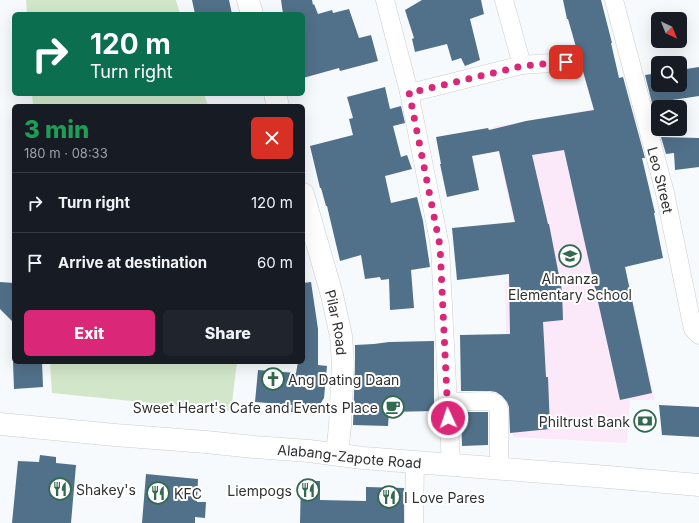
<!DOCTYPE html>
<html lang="en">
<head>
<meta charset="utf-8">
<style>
	:root { --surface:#171b24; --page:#20242c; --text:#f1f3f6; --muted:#9ea1a6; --line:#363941; --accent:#db2777 }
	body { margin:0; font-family:Inter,sans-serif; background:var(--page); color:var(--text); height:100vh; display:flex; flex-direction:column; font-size:15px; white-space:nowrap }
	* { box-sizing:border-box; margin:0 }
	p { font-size:13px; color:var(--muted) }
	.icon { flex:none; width:22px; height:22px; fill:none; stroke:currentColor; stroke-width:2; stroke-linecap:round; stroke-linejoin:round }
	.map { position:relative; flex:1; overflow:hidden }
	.panel { position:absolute; left:12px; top:104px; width:293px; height:260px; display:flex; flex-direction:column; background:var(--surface); border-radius:6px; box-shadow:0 4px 16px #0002 }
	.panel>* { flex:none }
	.banner { position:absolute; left:12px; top:12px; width:293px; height:84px; border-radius:6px; box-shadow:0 4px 16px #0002; background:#0b6e4f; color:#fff; overflow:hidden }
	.needle { width:26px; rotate:137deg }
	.tools { position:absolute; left:651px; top:12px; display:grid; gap:8px }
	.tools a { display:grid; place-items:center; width:36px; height:36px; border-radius:6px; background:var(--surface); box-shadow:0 4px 16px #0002; font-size:20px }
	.pin { position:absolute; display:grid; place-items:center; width:34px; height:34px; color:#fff; margin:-17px; border-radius:8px; box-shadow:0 2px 6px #0006 }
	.me { position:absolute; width:44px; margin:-22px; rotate:357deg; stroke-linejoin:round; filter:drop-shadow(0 0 3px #0008) }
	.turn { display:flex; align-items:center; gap:14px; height:84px; padding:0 12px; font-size:18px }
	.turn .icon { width:52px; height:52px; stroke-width:2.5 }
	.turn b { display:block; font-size:28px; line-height:34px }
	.round { display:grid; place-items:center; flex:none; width:42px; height:42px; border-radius:6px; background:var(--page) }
	.overview { display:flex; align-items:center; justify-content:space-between; height:68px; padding:0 12px }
	h1 { font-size:24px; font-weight:800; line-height:30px; color:#1e9e55 }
	.cta { display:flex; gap:8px; margin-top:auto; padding:8px 12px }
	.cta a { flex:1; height:46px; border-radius:6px; background:var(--accent); color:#fff; font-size:16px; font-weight:800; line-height:46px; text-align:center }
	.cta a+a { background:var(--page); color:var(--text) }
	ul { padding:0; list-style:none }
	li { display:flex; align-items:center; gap:12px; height:60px; padding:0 12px; border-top:1px solid var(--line) }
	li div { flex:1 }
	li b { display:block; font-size:15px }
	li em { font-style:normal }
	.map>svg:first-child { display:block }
</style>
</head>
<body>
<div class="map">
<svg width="699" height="523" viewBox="0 0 699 523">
	<rect width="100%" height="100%" fill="#f7fafc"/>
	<path fill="#fbe9fa" d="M589,110L655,400H630L627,443L513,437L506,330L505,282L521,283L515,230L493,127Z"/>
	<path fill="#d2e7ca" d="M26,0H176L180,14H27Z
		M32,94H204L208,106H33Z
		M50,362H237L231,411L52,393Z"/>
	<path fill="#517089" d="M192,0H229L232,14H195Z
		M281,0H312L313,5L314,4L318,14L332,10L333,13L349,9L359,38L371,35L378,61L340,71L339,68L303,78V14H283Z
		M422,0H481L484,14L470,19L480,60L465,66L461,58L452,61L447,44L415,52L412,39L414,38L405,10Z
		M563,0H601L612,43H611L619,78L623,77L645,158H642L655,213H654L663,258L625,267L652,393L620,400L564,150L532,155L548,224H549L562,291L563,320L543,322L546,377H548L550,429L510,433L509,407L507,402L502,396L496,392L490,391H461L460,335L510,334L509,274L457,280L452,228L515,222L499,151L472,156L479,190L447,197L440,164H441L436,137L488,128L489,130L526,121L594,110L568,19H567Z
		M699,67V96L652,103L645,75L658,73V85H680V70Z
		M385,87L390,109L401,106L405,123L393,126L401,157L407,155L412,169L385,176L391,203L417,197L423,221L430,267L411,270L414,308L390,310L389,279L381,280L380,277L365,279L361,255L340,261L327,206H326L321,188H320L310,146L353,135L349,119L353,118L347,97Z
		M661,137L699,138V167L675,170L674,153L666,154Z
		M0,282L14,283V323L0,309Z
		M311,282L318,329V365L327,366L324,398L315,412H291L292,405L255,402L258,370L296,373L298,362H303V283Z
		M434,341V411L389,412L388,426L353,425L355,365V345L374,344L389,342Z
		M13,362H42L43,387L14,389Z
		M659,405L699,407V437L662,435Z
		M461,412H488V445L462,446Z
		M40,455L56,457V463L76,465L71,523H12L18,461L39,462Z
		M146,474L198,479L197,502H206L205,518L195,517V523H142Z
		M301,481H320V500L366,501V487L404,488V523H300Z"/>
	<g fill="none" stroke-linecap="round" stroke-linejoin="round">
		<g stroke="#cbcdcf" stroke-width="19">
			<g id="street">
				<path d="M385,0L409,92L440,246L451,465"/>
				<path d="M504,0L522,65"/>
				<path id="s1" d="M614,0L665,193L693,329L699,335"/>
				<path d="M409,92L418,91L522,65L566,62"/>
				<path d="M448,402L488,401C494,402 498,404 499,410V453L500,468"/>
				<path d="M414,523L415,462"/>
			</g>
		</g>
		<g stroke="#cbcdcf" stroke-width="23">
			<g id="secondary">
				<path d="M248,0L252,14"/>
				<path d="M275,94L278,106"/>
				<path id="s2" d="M303,194L332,295L341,336L343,364L340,426L337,454"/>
			</g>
		</g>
		<g stroke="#cbcdcf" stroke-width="23">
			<g id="highway">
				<path id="s3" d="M0,424L115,435L206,442L254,447L309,451L363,458L608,477L699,485"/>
			</g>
		</g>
		<use href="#street" stroke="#fff" stroke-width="18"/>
		<use href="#secondary" stroke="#fff" stroke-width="22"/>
		<use href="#highway" stroke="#fff" stroke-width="22"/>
	</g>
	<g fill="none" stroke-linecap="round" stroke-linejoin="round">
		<path stroke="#db2777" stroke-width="7" stroke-dasharray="0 12.6" d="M448,418L440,246L409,92L418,91L522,66L566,62"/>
	</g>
	<defs>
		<g id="school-ring" transform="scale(1.15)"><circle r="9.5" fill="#fff" stroke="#33694f" stroke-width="1.5"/><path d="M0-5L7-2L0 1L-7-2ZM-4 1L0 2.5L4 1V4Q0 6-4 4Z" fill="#33694f"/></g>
		<g id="church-ring" transform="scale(1.15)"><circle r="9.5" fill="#fff" stroke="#33694f" stroke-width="1.5"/><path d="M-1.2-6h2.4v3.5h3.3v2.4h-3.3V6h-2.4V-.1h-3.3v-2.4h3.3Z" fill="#33694f"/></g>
		<g id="cafe-ring" transform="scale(1.15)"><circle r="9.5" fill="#fff" stroke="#33694f" stroke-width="1.5"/><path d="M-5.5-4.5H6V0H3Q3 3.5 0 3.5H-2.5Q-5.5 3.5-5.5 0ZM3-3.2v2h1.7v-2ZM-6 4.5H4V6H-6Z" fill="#33694f"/></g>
		<g id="bank-ring" transform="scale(1.15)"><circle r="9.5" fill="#fff" stroke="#33694f" stroke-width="1.5"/><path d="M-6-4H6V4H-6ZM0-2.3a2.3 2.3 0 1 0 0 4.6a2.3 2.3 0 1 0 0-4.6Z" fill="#33694f"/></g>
		<g id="restaurant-ring" transform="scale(1.15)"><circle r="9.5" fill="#fff" stroke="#33694f" stroke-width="1.5"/><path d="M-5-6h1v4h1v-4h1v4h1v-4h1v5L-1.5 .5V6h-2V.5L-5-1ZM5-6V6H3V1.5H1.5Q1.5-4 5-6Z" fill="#33694f"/></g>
	</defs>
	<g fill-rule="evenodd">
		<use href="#school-ring" x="570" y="256"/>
		<use href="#church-ring" x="273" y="379"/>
		<use href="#cafe-ring" x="393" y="407"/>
		<use href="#bank-ring" x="645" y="421"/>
		<use href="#restaurant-ring" x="60" y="489"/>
		<use href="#restaurant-ring" x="308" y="490"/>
		<use href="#restaurant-ring" x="158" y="493"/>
		<use href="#restaurant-ring" x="389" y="497"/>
	</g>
	<g text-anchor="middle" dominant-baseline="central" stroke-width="4" stroke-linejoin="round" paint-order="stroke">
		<g font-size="14" fill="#303132" stroke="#fff">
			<text stroke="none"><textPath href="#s1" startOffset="186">Leo Street</textPath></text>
			<text stroke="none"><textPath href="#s2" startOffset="133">Pilar Road</textPath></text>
			<text stroke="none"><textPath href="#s3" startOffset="351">Alabang-Zapote Road</textPath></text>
		</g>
		<g font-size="14" fill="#303132" stroke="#fff" text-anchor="start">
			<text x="570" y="278" text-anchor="middle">Almanza<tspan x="570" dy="16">Elementary School</tspan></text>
			<text x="288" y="379">Ang Dating Daan</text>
			<text x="378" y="407" text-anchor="end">Sweet Heart's Cafe and Events Place</text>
			<text x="630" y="421" text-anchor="end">Philtrust Bank</text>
			<text x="76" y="489">Shakey's</text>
			<text x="292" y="490" text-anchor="end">Liempogs</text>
			<text x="174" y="493">KFC</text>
			<text x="404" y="497">I Love Pares</text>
		</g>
	</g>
</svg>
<div class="tools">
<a><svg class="needle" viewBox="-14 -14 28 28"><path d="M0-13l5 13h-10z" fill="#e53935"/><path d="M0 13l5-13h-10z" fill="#9ea1a6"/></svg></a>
<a><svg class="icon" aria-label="search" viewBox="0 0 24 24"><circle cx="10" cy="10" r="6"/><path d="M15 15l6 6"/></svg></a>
<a><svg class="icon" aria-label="layers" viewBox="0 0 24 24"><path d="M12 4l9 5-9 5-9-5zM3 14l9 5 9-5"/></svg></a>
</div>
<div class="pin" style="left:566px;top:62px;background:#d93025"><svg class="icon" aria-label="arrive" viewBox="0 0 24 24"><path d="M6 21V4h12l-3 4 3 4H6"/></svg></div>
<svg class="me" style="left:448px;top:418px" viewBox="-20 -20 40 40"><circle r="17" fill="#db2777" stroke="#fff" stroke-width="3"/><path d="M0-11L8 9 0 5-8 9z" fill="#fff"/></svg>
<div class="banner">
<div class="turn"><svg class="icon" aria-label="right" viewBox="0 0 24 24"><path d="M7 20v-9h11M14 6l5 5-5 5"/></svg><div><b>120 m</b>Turn right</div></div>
</div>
<section class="panel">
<div class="overview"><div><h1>3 min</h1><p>180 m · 08:33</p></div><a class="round" style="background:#d93025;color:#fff"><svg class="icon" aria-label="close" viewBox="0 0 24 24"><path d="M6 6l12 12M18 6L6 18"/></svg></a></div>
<ul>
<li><svg class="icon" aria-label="right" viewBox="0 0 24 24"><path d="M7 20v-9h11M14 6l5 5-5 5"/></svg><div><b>Turn right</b></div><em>120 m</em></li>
<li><svg class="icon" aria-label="arrive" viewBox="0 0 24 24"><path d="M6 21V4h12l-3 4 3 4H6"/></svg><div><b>Arrive at destination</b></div><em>60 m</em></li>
</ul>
<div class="cta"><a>Exit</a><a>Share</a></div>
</section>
</div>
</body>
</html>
